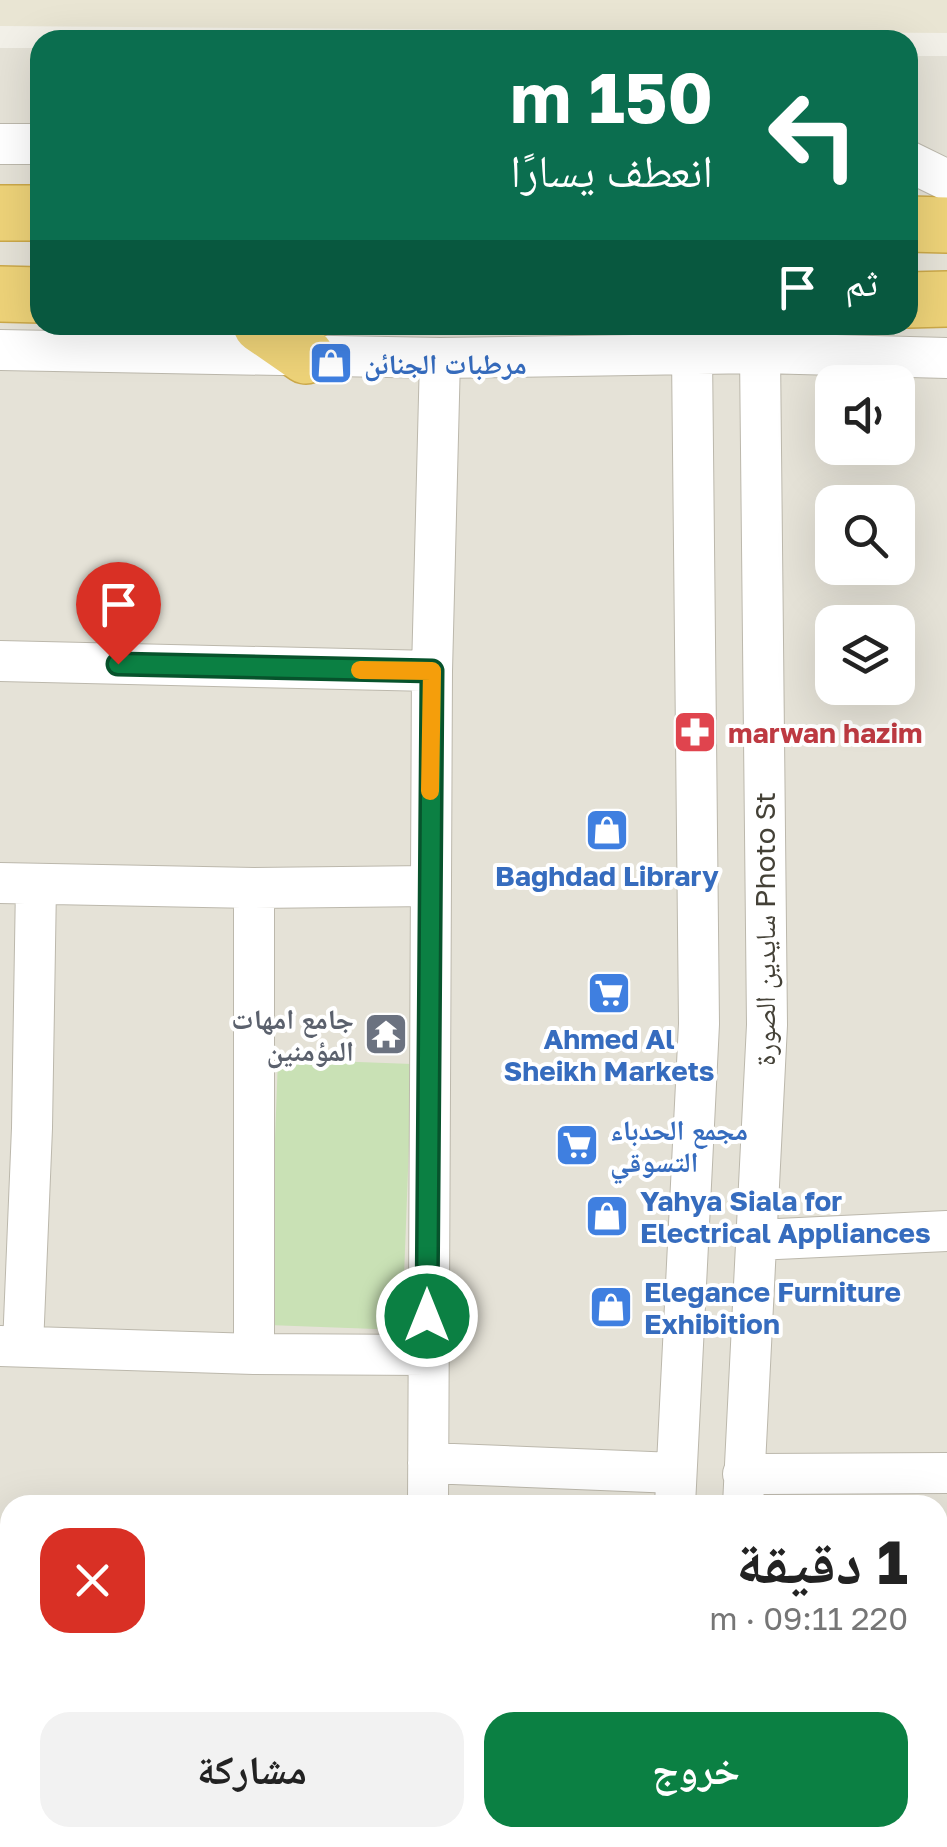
<!DOCTYPE html>
<html lang="ar">
<head>
<meta charset="utf-8">
<style>
	:root { --surface:#fff; --page:#f2f2f2; --text:#222; --muted:#767676; --accent:#0b8043 }
	body { margin:0; font-family:"Golos Text","Noto Naskh Arabic",sans-serif; background:var(--page); color:var(--text); direction:rtl; height:100vh; display:flex; flex-direction:column; font-size:38px; white-space:nowrap }
	* { box-sizing:border-box; margin:0 }
	p { font-size:32px; color:var(--muted) }
	.icon { flex:none; width:55px; height:55px; fill:none; stroke:currentColor; stroke-width:2; stroke-linecap:round; stroke-linejoin:round }
	.map { position:relative; flex:1; overflow:hidden; direction:ltr }
	.side { position:absolute; left:0px; top:1495px; width:948px; height:352px; display:flex; flex-direction:column; background:var(--surface); border-radius:30px 30px 0 0; box-shadow:0 10px 40px #0002; direction:rtl }
	.side>* { flex:none }
	.top-card { position:absolute; left:30px; top:30px; width:888px; height:305px; border-radius:30px; box-shadow:0 10px 40px #0002; direction:rtl; background:#0b6e4f; color:#fff; overflow:hidden }
	.fabs { position:absolute; left:815px; top:365px; display:grid; gap:20px }
	.fabs a { display:grid; place-items:center; width:100px; height:100px; border-radius:20px; background:var(--surface); box-shadow:0 10px 40px #0002; font-size:50px }
	.pin { position:absolute; display:grid; place-items:center; width:85px; height:85px; color:#fff; margin:-102px -42px; border-radius:50% 50% 50% 0; rotate:-45deg; box-shadow:0 0 10px #0007 }
	.pin .icon { rotate:45deg }
	.me { position:absolute; width:110px; margin:-55px; rotate:0deg; stroke-linejoin:round; filter:drop-shadow(0 0 8px #0008) }
	.turn { display:flex; align-items:center; gap:35px; height:210px; padding:0 40px; font-size:45px }
	.turn .icon { width:130px; height:130px; stroke-width:2.5 }
	.turn b { display:block; font-size:70px; line-height:85px }
	.then { display:flex; align-items:center; height:95px; padding:0 40px; background:#0003; gap:20px; font-size:38px }
	.round { display:grid; place-items:center; flex:none; width:105px; height:105px; border-radius:30px; background:var(--page) }
	.head { display:flex; align-items:center; justify-content:space-between; height:170px; padding:0 40px }
	h1 { font-size:60px; font-weight:700; line-height:75px }
	.cta { display:flex; gap:20px; margin-top:auto; padding:20px 40px }
	.cta a { flex:1; height:115px; border-radius:30px; background:var(--accent); color:#fff; font-size:40px; font-weight:700; line-height:115px; text-align:center }
	.cta a+a { background:var(--page); color:var(--text) }
	.map>svg:first-child { display:block }
</style>
</head>
<body>
<div class="map">
<svg width="947" height="1847" viewBox="0 0 947 1847">
	<rect width="100%" height="100%" fill="#f2f0e8"/>
	<path fill="#e5e2d7" fill-rule="evenodd" d="M0,48H40V325H908V56H947V1847H0ZM832,382H898V448H832ZM832,502H898V568H832ZM832,622H898V688H832ZM10,1505H938V1838H10Z"/>
	<path fill="#e9e5d3" d="M0,0H947V33L0,26Z"/>
	<path fill="#c9e1b5" d="M278,1059L412,1064L402,1330L268,1325Z"/>
	<g fill="none" stroke-linecap="round" stroke-linejoin="round">
		<g stroke="#bcb8ac" stroke-width="42">
			<path id="minor" d="M0,144H40
				M908,161L947,180
				M0,350L440,358L760,353L947,358
				M0,661L432,671
				M0,883L254,888L429,886
				M254,888V1354
				M756,1240L947,1231
				M0,1346L254,1354L427,1355
				M23,1346L32,1128L36,885
				M428,1463L675,1473
				M743,1474L947,1473
				M428,1505L432,671L440,358
				M675,1505L699,1024L692,354
				M743,1505L767,1025L760,353
				M0,1562H10
				M0,1784L10,1785
				M679,1838V1847
				M747,1838V1847
				M422,1847V1838"/>
		</g>
		<g stroke="#cba849" stroke-width="58">
			<path id="highway" d="M0,213H40
				M908,224L947,225
				M0,294L40,295
				M908,300L947,299
				M261,325L306,356"/>
		</g>
		<use href="#minor" stroke="#fff" stroke-width="40"/>
		<use href="#highway" stroke="#edd278" stroke-width="55"/>
	</g>
	<g fill="none" stroke-linecap="round" stroke-linejoin="round">
		<g stroke="#07532c" stroke-width="25">
			<path id="route" d="M118,664L432,671L427,1316"/>
		</g>
		<use href="#route" stroke="#0b8043" stroke-width="18"/>
		<path stroke="#f59e0b" stroke-width="18" d="M360,670L432,671L430,791"/>
	</g>
	<defs>
		<g id="shop-square" transform="scale(2.25)"><rect x="-9" y="-9" width="18" height="18" rx="4" fill="#3f7fe0" stroke="#fff"/><path d="M-5-2.5h2.3a2.7 3.5 0 0 1 5.4 0H5L5.5 6h-11ZM-1.5-2.5h3a1.5 2.3 0 0 0-3 0Z" fill="#fff"/></g>
		<g id="pharmacy-square" transform="scale(2.25)"><rect x="-9" y="-9" width="18" height="18" rx="4" fill="#e0444e" stroke="#fff"/><path d="M-2-6h4v4h4v4h-4v4h-4v-4h-4v-4h4Z" fill="#fff"/></g>
		<g id="supermarket-square" transform="scale(2.25)"><rect x="-9" y="-9" width="18" height="18" rx="4" fill="#3f7fe0" stroke="#fff"/><path d="M-6-5.5h2.5l.6 2H6L4.5 2H-2.5L-4.4-4H-6ZM-1.5 3.2a1.3 1.3 0 1 0 .1 0ZM3 3.2a1.3 1.3 0 1 0 .1 0Z" fill="#fff"/></g>
		<g id="temple-square" transform="scale(2.25)"><rect x="-9" y="-9" width="18" height="18" rx="4" fill="#6b7280" stroke="#fff"/><path d="M0-6L5-2H3V0L6.5 2.5H4V6H1.5V3h-3V6H-4V2.5H-6.5L-3 0V-2H-5Z" fill="#fff"/></g>
	</defs>
	<g fill-rule="evenodd">
		<use href="#shop-square" x="331" y="363"/>
		<use href="#pharmacy-square" x="695" y="732"/>
		<use href="#shop-square" x="607" y="830"/>
		<use href="#supermarket-square" x="609" y="993"/>
		<use href="#temple-square" x="386" y="1034"/>
		<use href="#supermarket-square" x="577" y="1145"/>
		<use href="#shop-square" x="607" y="1216"/>
		<use href="#shop-square" x="611" y="1307"/>
	</g>
	<g text-anchor="middle" dominant-baseline="central" stroke-width="8" stroke-linejoin="round" paint-order="stroke">
		<g font-size="28" font-weight="bold" fill="#366cbe" stroke="#fff" text-anchor="start">
			<text x="364" y="363">مرطبات الجنائن</text>
			<text x="607" y="875" text-anchor="middle">Baghdad Library</text>
			<text x="609" y="1038" text-anchor="middle">Ahmed Al<tspan x="609" dy="32">Sheikh Markets</tspan></text>
			<text x="610" y="1129">مجمع الحدباء<tspan x="610" dy="32">التسوقي</tspan></text>
			<text x="640" y="1200">Yahya Siala for<tspan x="640" dy="32">Electrical Appliances</tspan></text>
			<text x="644" y="1291">Elegance Furniture<tspan x="644" dy="32">Exhibition</tspan></text>
		</g>
		<g font-size="28" font-weight="bold" fill="#be3a42" stroke="#fff" text-anchor="start">
			<text x="728" y="732">marwan hazim</text>
		</g>
		<g font-size="28" fill="#444137" stroke="#fff">
			<text transform="translate(764 929) rotate(-90)">سايدين الصورة Photo St</text>
		</g>
		<g font-size="28" font-weight="bold" fill="#5b616d" stroke="#fff" text-anchor="end">
			<text x="354" y="1018">جامع امهات<tspan x="354" dy="32">المؤمنين</tspan></text>
		</g>
	</g>
</svg>
<div class="fabs">
<a><svg class="icon" aria-label="sound" viewBox="0 0 24 24"><path d="M4 9h4l5-4v14l-5-4H4zM17 9q2 3 0 6"/></svg></a>
<a><svg class="icon" aria-label="search" viewBox="0 0 24 24"><circle cx="10" cy="10" r="6"/><path d="M15 15l6 6"/></svg></a>
<a><svg class="icon" aria-label="layers" viewBox="0 0 24 24"><path d="M12 4l9 5-9 5-9-5zM3 14l9 5 9-5"/></svg></a>
</div>
<div class="pin" style="left:118px;top:664px;background:#d93025"><svg class="icon" aria-label="arrive" viewBox="0 0 24 24"><path d="M6 21V4h12l-3 4 3 4H6"/></svg></div>
<svg class="me" style="left:427px;top:1316px" viewBox="-20 -20 40 40"><circle r="17" fill="#0b8043" stroke="#fff" stroke-width="3"/><path d="M0-11L8 9 0 5-8 9z" fill="#fff"/></svg>
<div class="top-card">
<div class="turn"><svg class="icon" aria-label="left" viewBox="0 0 24 24"><path d="M17 20v-9H6M10 6l-5 5 5 5"/></svg><div><b>150 m</b>انعطف يسارًا</div></div>
<div class="then">ثم<svg class="icon" aria-label="arrive" viewBox="0 0 24 24"><path d="M6 21V4h12l-3 4 3 4H6"/></svg></div>
</div>
<section class="side">
<div class="head"><div><h1>1 دقيقة</h1><p>220 m · 09:11</p></div><a class="round" style="background:#d93025;color:#fff"><svg class="icon" aria-label="close" viewBox="0 0 24 24"><path d="M6 6l12 12M18 6L6 18"/></svg></a></div>
<div class="cta"><a>خروج</a><a>مشاركة</a></div>
</section>
</div>
</body>
</html>
